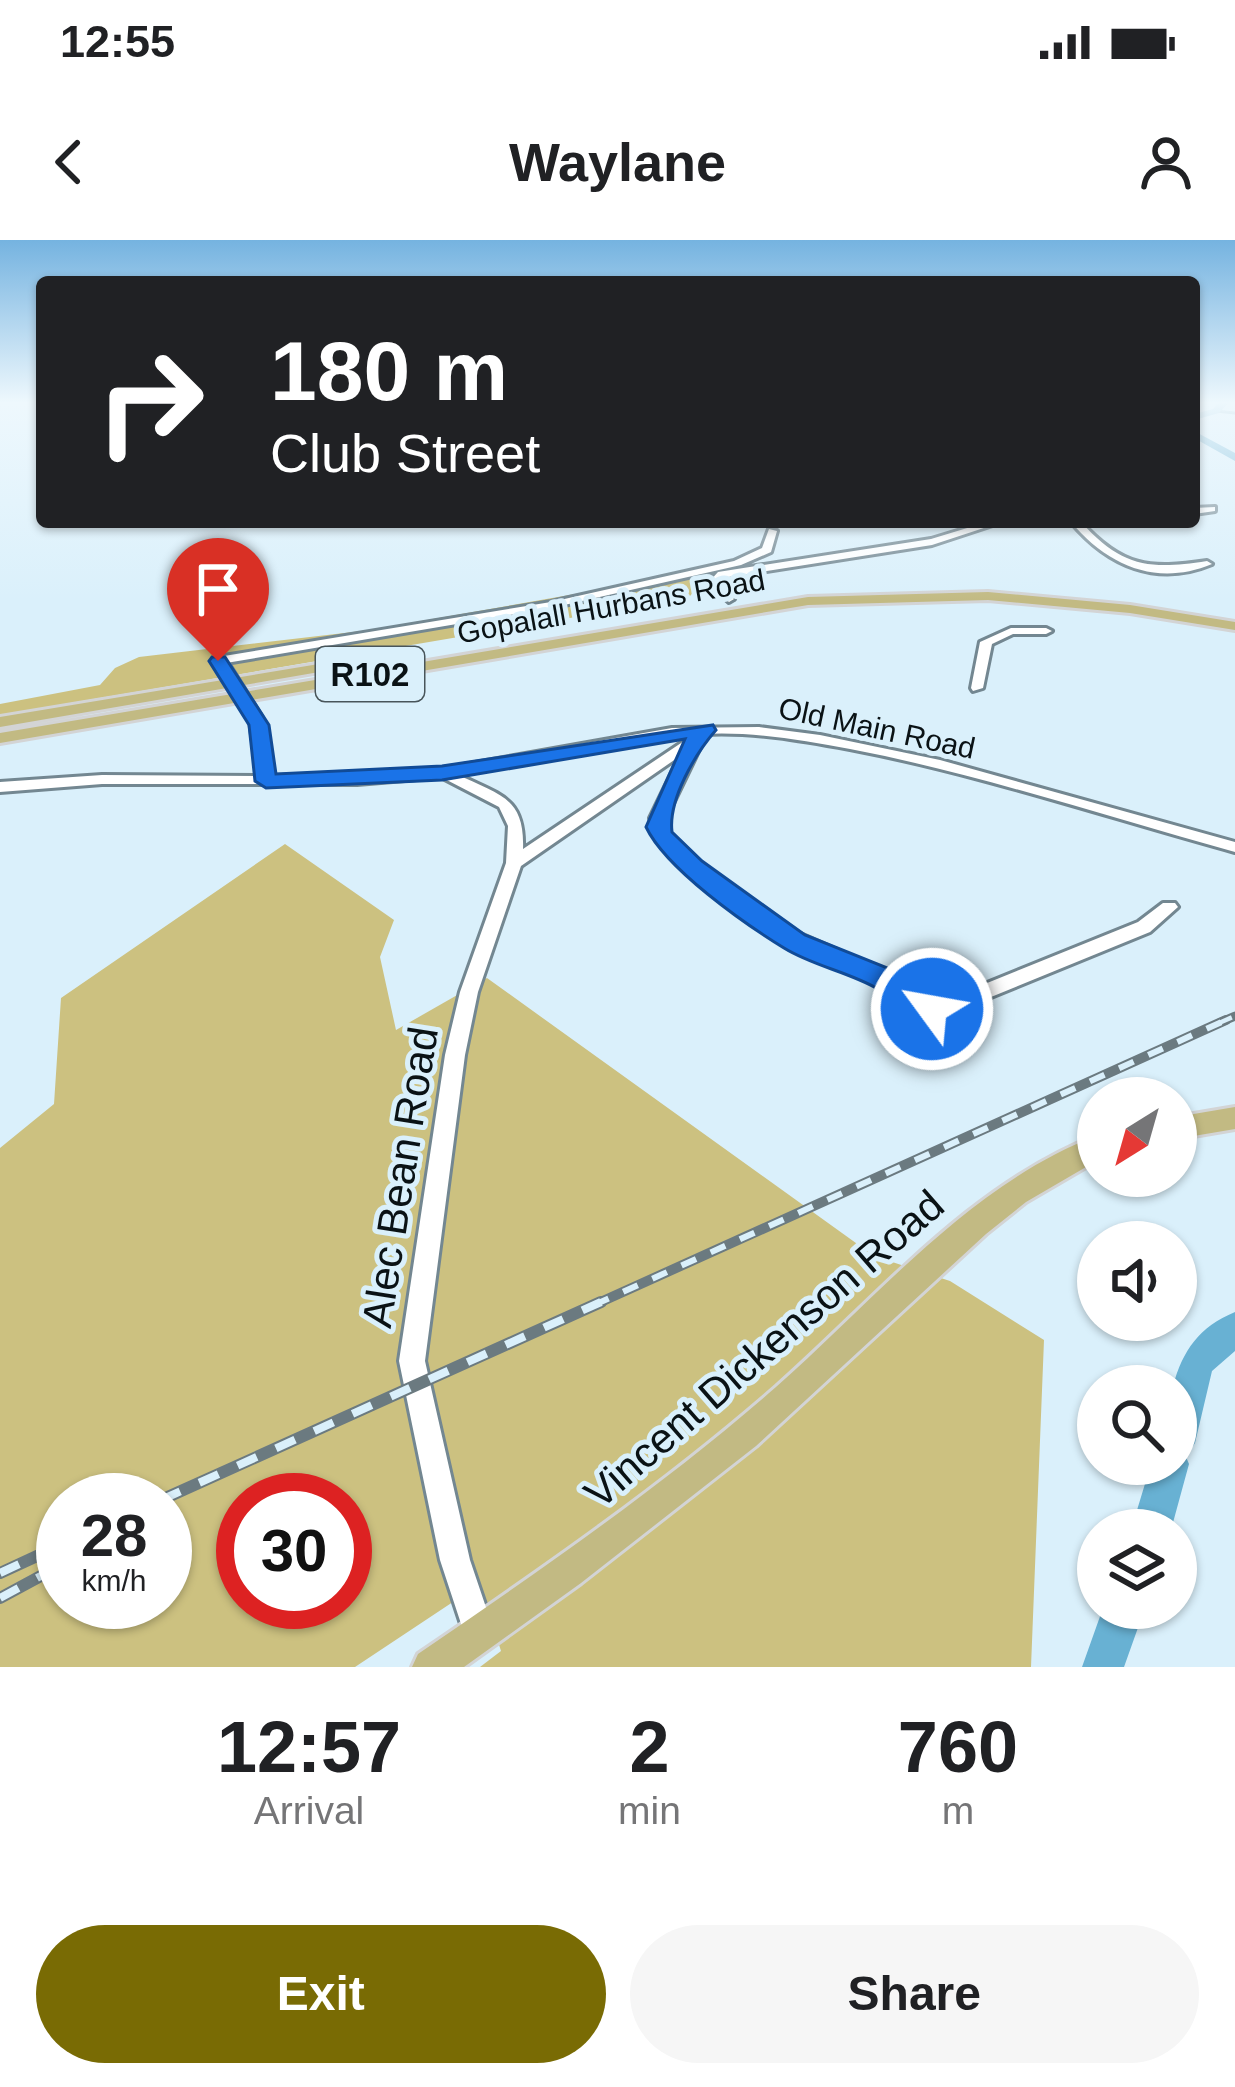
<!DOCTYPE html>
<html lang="en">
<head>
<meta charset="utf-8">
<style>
	:root { --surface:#fff; --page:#f6f6f6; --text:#202124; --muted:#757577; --accent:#796b04 }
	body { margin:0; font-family:Arial,sans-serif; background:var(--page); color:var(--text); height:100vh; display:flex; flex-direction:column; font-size:45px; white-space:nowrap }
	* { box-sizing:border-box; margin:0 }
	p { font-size:39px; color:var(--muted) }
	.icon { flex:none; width:66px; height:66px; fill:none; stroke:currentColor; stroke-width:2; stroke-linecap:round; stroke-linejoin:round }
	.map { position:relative; height:1427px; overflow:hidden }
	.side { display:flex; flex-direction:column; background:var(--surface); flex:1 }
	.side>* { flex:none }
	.banner { position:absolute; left:36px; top:36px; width:1164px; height:252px; border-radius:12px; box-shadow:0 3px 9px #0004; background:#202124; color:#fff; overflow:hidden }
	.needle { width:78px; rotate:217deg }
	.fabs { position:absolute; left:1077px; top:837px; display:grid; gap:24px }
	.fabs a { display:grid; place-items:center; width:120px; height:120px; border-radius:50%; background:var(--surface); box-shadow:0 3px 9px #0004; font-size:60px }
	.speed { position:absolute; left:36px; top:1233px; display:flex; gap:24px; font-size:60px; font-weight:700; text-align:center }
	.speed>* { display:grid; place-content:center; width:156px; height:156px; border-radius:50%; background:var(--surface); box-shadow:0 3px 9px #0004; line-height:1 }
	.speed small { font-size:30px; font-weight:400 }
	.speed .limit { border:18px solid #d22; background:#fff; color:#111 }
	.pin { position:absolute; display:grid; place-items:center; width:102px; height:102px; color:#fff; margin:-123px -51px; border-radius:50% 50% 50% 0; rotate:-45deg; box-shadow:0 0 12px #0007 }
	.pin .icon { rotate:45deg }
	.me { position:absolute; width:132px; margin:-66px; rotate:302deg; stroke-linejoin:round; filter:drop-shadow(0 0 9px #0008) }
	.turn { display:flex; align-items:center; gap:42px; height:252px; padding:0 36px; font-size:54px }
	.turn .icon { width:156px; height:156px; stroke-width:2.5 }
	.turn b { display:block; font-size:84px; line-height:102px }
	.eta { display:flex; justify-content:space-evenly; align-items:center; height:204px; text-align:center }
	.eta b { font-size:72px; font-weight:700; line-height:84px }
	.primary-button { display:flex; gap:24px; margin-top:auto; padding:24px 36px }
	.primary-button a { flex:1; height:138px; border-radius:72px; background:var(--accent); color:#fff; font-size:48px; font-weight:700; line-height:138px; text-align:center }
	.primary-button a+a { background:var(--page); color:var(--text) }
	.status { display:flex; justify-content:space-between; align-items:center; height:84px; padding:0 60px; background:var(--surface); direction:ltr }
	.status svg { height:33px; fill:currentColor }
	header { display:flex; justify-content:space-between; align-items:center; height:156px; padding:0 36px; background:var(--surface); font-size:54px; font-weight:700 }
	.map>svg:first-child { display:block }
</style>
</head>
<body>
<div class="status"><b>12:55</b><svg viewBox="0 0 49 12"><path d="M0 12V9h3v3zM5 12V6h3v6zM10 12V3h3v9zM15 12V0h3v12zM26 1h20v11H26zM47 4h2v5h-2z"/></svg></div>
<header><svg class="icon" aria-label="back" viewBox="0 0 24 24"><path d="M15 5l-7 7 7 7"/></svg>Waylane<svg class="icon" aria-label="person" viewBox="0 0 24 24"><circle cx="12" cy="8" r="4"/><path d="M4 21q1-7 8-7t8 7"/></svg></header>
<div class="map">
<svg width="1235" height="1427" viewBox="0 0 1235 1427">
	<rect width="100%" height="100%" fill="#daf0fb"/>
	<path fill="#ccc180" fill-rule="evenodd" d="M683,335L694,339L697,348L690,356L676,360L0,475V464L100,445L115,428L139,417L370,390Z
		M285,604L394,680L380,717L396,790L487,738L874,1016L950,1041L1044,1100L1031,1427H480L501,1411L480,1344L355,1427H0V908L54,864L61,758ZM63,1260H165V1362H63ZM243,1260H345V1362H243Z"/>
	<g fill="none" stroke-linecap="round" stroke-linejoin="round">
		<path stroke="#4c819a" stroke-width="3" d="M1216,171L1235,173"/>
		<path fill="#68b1d3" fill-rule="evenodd" d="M1220,161H1230L1219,173L1194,180V174L1213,169Z
			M1194,191L1235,213V221L1194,198Z
			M1235,1072V1111L1212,1131L1195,1203L1186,1217L1189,1224L1171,1290H1131L1151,1224H1176V1146H1173C1183,1110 1199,1087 1235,1072Z
			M1103,1368H1145L1124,1427H1082Z"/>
		<g stroke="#738791" stroke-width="6">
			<path id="minor" d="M1215,267V271L1194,274V268Z
				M987,282H1002L932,305L722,338L719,343L734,359L729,362L708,343L718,332L931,299Z
				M1071,282H1081C1122,327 1149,330 1207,321L1212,324C1157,347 1108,326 1071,282Z
				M769,289L777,291L771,312L741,325L551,368L226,423L230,428L224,432L212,421L218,417L551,362L734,321L762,308Z
				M1011,388H1046L1052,391L1046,394H1013L992,404L983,448L973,451L971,448L980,402Z
				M257,477L264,481L272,536L408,532L452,527L672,488L759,487L820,495L940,520L1235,602V612C1107,577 980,534 850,509C801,500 751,491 702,494L705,497L666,578L669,594L700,623L789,689L892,734L931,760L960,754L1138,682L1163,663H1175L1178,667L1150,692L969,766L928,776L878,744L777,699L688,631L656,600L650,578L680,516L521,626L478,752L465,815L425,1121L470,1320L495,1394L490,1405L479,1410L468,1405L440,1320L399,1121L445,815L460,752L506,623L508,586L499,567L441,537L357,544H102L0,552V542L102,535L258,536L250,481ZM693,495L523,609C525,556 498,555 457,534L628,502Z"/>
		</g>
		<g stroke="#d3d4d5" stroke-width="6">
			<path id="major" d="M988,352L1130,365L1235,382V390L1130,373L988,360L808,365L0,503V493L808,357Z
				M349,419L354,420V426L0,487V477Z
				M1235,867V889L1176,899V877Z
				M1098,895V920L1026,962L986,994L756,1206L581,1343L464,1427H412L418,1414C541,1330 664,1245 776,1147C877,1058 970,944 1098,895Z"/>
		</g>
		<use href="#minor" fill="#fff" fill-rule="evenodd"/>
		<use href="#major" fill="#c2ba83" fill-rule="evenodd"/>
		<g stroke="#6b7a80" stroke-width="9">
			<path id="rail-far2" d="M1219,783L1235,776"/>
		</g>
		<g stroke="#6b7a80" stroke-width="10">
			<path id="rail-far1" d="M594,1065L1226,780"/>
		</g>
		<g stroke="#6b7a80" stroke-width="12">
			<path id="rail" d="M161,1260L601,1062
				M0,1333L63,1304
				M0,1358L63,1324"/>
		</g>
		<use href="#rail-far2" stroke="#daf0fb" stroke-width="4.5" stroke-dasharray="14" stroke-linecap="butt"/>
		<use href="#rail-far1" stroke="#daf0fb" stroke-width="6" stroke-dasharray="16" stroke-linecap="butt"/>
		<use href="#rail" stroke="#daf0fb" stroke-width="8" stroke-dasharray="21" stroke-linecap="butt"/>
		<g stroke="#738791" stroke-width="18" stroke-linecap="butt">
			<path id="minor-bridge" d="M224,428L257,481"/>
		</g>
		<use href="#minor-bridge" stroke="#fff" stroke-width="14"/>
	</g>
	<linearGradient id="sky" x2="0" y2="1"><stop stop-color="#75b3e0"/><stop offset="0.45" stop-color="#eef8fd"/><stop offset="1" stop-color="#eef8fd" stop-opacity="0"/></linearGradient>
	<rect width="1235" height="361" fill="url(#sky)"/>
	<path fill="#1a73e8" stroke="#114b97" stroke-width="3" d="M212,417H225L269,485L276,534L442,526L713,485L716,490C695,514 668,560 672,592L702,621L805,695L895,731L943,761L947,769L943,777C920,785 897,760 878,749C849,732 813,726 784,708C745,684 666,629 646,587L685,499L442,540L266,548L255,541L249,485L209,421Z"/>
	<g text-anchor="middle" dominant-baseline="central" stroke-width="10" stroke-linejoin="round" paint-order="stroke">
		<g font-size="30" fill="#0a1215" stroke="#daf0fb">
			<text transform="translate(611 366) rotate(-10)">Gopalall Hurbans Road</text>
			<text transform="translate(877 488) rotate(12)">Old Main Road</text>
		</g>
		<rect fill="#daf0fb" stroke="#48555a" stroke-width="3" x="316" y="407" width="108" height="54" rx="9"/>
		<g font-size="33" font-weight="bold" fill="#0a1215">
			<text x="370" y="434">R102</text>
		</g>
		<g font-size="42" fill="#0a1215" stroke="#daf0fb">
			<text transform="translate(400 937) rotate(-81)">Alec Bean Road</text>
			<text transform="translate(764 1109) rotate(-41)">Vincent Dickenson Road</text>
		</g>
	</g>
</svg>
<div class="fabs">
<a><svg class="needle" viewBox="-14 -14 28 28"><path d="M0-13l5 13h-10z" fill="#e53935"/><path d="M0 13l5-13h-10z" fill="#757577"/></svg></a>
<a><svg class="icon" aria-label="sound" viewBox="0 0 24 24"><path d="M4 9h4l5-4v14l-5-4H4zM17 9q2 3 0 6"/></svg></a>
<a><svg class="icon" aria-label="search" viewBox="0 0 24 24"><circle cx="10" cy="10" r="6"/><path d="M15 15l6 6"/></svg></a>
<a><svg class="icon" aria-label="layers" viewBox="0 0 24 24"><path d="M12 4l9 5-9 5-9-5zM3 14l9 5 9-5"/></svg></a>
</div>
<div class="speed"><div>28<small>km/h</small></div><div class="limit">30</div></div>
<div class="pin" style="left:218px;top:421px;background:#d93025"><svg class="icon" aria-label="arrive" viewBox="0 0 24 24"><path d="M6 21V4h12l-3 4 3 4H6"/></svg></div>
<svg class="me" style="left:932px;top:769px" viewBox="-20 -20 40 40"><circle r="17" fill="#1a73e8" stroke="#fff" stroke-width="3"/><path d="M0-11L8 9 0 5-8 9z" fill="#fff"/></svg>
<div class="banner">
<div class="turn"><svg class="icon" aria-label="right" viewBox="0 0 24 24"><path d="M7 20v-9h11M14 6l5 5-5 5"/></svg><div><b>180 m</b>Club Street</div></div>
</div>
</div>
<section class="side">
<div class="eta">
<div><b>12:57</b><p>Arrival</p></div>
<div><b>2</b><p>min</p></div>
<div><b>760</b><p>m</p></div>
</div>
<div class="primary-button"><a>Exit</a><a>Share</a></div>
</section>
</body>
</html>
